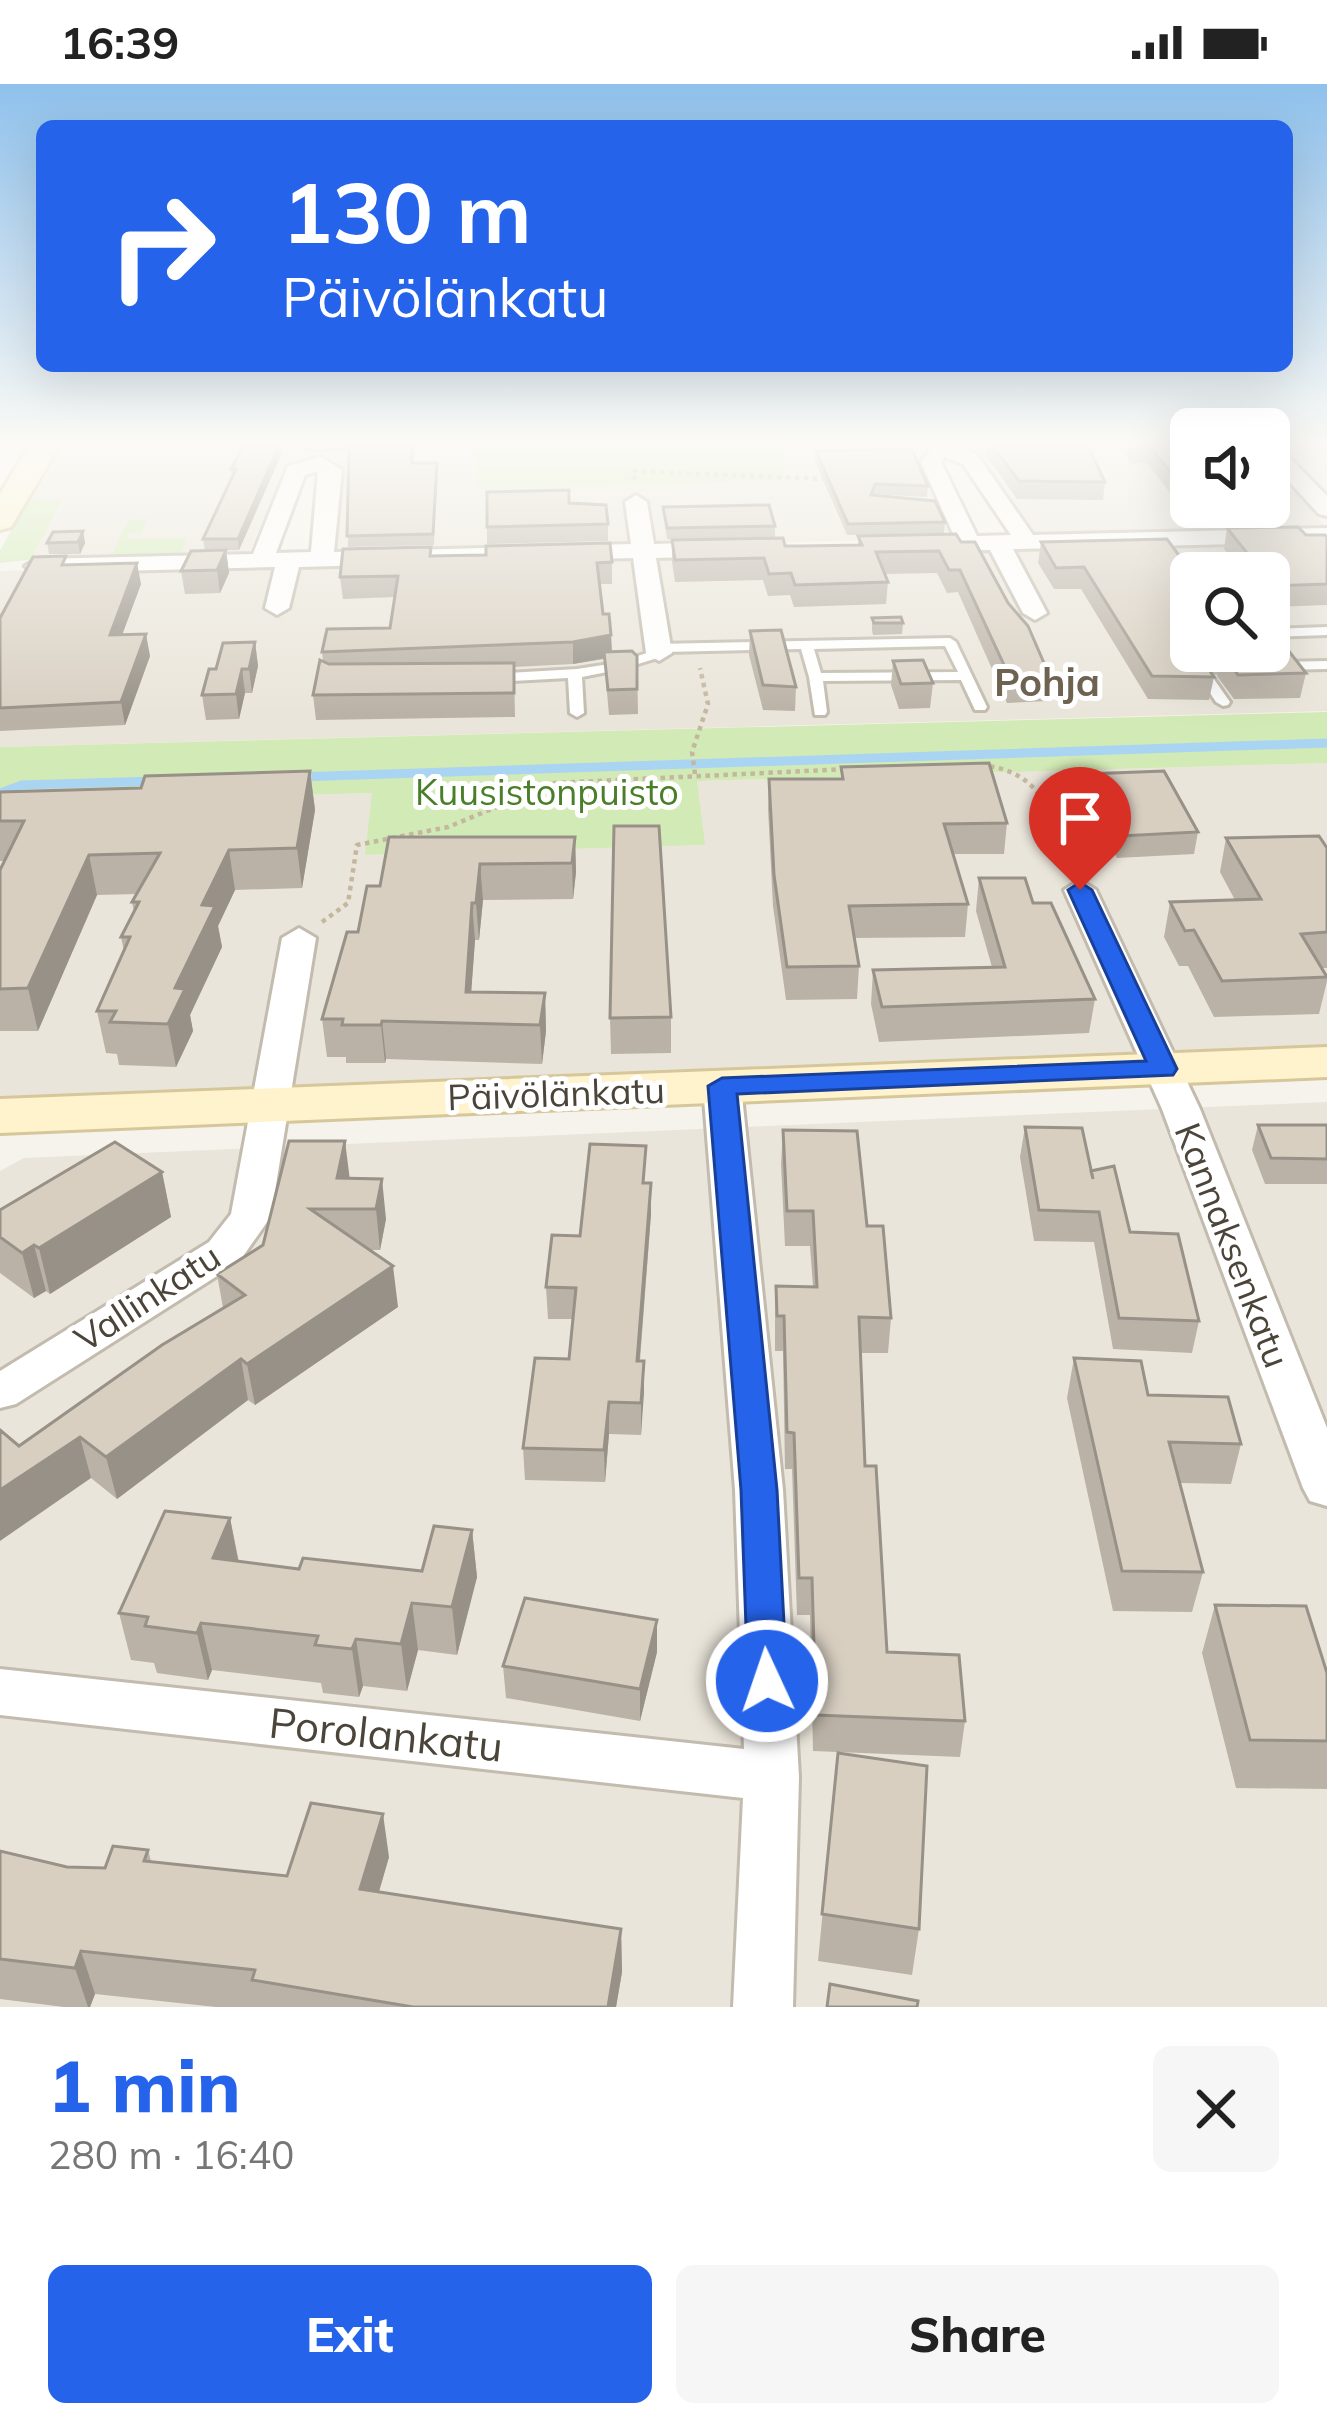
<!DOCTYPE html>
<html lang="en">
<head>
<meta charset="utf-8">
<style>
	:root { --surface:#fff; --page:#f6f6f6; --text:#222; --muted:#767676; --accent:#2563eb }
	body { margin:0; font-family:Mulish,sans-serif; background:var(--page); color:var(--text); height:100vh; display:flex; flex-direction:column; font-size:45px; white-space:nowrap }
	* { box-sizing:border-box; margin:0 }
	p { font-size:39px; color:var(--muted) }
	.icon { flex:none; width:66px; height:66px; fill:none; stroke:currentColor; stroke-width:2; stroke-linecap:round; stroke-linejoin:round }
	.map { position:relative; height:1923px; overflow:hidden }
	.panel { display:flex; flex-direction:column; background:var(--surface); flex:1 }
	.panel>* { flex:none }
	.hud { position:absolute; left:36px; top:36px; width:1257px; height:252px; border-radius:18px; box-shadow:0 12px 48px #0002; background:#2563eb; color:#fff; overflow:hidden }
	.controls { position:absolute; left:1170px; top:324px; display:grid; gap:24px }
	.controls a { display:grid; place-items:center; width:120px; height:120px; border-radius:18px; background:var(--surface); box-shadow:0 12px 48px #0002; font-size:60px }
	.pin { position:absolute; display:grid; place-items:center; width:102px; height:102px; color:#fff; margin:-123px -51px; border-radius:50% 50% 50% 0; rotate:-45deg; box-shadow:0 0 12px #0007 }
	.pin .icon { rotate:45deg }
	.me { position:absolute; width:132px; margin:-66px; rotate:357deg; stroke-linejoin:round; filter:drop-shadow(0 0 9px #0008) }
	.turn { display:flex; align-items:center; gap:42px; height:252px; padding:0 48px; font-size:54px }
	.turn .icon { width:156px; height:156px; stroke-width:2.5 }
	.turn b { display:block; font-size:84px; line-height:102px }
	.round { display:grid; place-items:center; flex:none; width:126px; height:126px; border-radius:18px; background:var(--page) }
	.headline { display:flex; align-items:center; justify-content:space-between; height:204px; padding:0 48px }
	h1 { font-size:72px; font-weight:800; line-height:90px; color:var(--accent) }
	.primary-button { display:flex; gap:24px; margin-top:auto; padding:24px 48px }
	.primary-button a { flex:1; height:138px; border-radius:18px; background:var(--accent); color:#fff; font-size:48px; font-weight:800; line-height:138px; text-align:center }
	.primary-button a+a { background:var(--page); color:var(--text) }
	.status { display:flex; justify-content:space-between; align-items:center; height:84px; padding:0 60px; background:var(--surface); direction:ltr }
	.status svg { height:33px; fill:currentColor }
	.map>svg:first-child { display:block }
</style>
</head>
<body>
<div class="status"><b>16:39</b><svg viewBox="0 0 49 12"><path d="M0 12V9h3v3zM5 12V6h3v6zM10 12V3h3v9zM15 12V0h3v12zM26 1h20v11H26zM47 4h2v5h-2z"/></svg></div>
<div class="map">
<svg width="1327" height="1923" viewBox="0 0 1327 1923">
	<rect width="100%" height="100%" fill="#f6f3ec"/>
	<path fill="#eae5da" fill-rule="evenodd" d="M59,362H475L477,404L787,395L778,362H1191V423H1269V377L1327,444L1033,450L965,364L923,362L922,383L954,454L330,470L340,409L337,382L334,376L299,375L288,380L248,470L0,476V467Z
		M1327,457V627L0,663V487ZM1191,489H1269V567H1191Z
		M1327,679V964L0,1016V720L373,709L366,771L704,761L696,697Z
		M1327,1018V1923H0V1087L24,1074Z"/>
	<path fill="#d2eab5" d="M475,362H778L787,396L477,405Z
		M29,414L61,418L32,473L36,475L0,479V467Z
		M147,435L141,449H129L127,455L179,454L186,456L180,472L111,473L128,436Z
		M1327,628V679L697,697L705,761L365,771L372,709L0,720V663Z"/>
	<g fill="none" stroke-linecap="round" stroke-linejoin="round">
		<path stroke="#a9d4f2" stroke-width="9" d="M296,693L1327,659
			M0,709L22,701L157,697"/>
		<g stroke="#c2bbae" stroke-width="6">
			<path id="lane" d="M1327,543V551L1269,553V545Z
				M1178,547H1191V555H1187L1191,567H1195L1204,580L1239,579L1246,583L1239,587L1209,588L1230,618L1228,621L1223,622L1216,618L1172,551Z
				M950,554L956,558L987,623L985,626H975L961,596L823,597L827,628L825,631H815L809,593L801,565L665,568L664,572L622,585L582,593L584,629L577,633L570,629L568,594L493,598L486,594L493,590L577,585L616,579L653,567V561L658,560ZM945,562L958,588L821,589L814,565Z
				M1327,577V585L1278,586L1271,582L1278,578Z"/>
		</g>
		<g stroke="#c2bbae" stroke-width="6">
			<path id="street" d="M934,362H961L978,372L1033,451L1327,444V458L1013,465L1047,529L1035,536L1023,529L990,466L929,467L917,460L929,453L954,452L921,378ZM944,373L963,380L1011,451L977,452L941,378Z
				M1269,362H1278L1327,412V432L1319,430L1269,376Z
				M321,373L342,386L334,468L631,460L625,418L636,411L647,418L654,460L718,458L730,465L718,472L656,474L672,569L659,577L646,569L633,474L299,483L289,524L277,531L265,524L275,483L37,489L25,482L37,475L253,470L288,382ZM318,387L311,468L276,469L305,391Z
				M1080,796L1096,806L1200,1025L1327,1344V1422L1310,1417L1303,1404L1162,1025L1064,806Z
				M299,844L316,854L271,1132L265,1141L239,1178L16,1320L0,1324V1287L209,1158L231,1130L282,854Z
				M722,991L735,994L741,1002L783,1406L799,1693L793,1923H733L743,1714L0,1631V1585L744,1665L735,1406L703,1002L709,994Z"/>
		</g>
		<g stroke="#d6c79b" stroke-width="6">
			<path id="secondary" d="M29,362H59L11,443L0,446V410Z
				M1327,963V993L0,1049V1015Z"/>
		</g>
		<path stroke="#c4b79f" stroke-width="4.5" stroke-dasharray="4.5 4.5" stroke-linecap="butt" d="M634,396L633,387L826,395
			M981,681C1045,688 1049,729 1069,781
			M695,690L692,668L708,620L700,584
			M322,838L348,819L357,761L448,743L555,699L848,685"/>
		<use href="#lane" fill="#fff" fill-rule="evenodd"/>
		<use href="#street" fill="#fff" fill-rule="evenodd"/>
		<use href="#secondary" fill="#fff3cd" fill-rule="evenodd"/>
	</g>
	<path fill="#bab2a6" d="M243,362H281L282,369L239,466H226L229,489L220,509L185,510L181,487L205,467L203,455L232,393L231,385Z
		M302,362H412L413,379H437L434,461L348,463L349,368H303Z
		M987,362H1088L1105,398L1103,416L1017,415L986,371Z
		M1118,362H1191V423H1278L1275,441H1195L1147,379L1132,380Z
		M816,367L928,402L927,413L874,410L945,438L944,449L847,451L815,377Z
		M570,419L608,440V457L487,460V443Z
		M663,423L775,442V453L667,455Z
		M1227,444L1327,453V521L1269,523V489H1191V544L1180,543L1214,593L1209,616L1148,615L1081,505H1054L1038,479L1041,458L1183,477L1232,476L1224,465Z
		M83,447L85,459L80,470H49L47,459Z
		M858,452L961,458L1008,519L1050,593L1047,617L1007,619L958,508L947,509L937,489L885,490L888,498L886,520L794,523L790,511L768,512L763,496L675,498L672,478V456L785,462L858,461Z
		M431,472L612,478V500H599L603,530L611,551L612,568L637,572L638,630L609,631L604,575L573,580L514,583L515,633L316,636L313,611L323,577L322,568L390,544L395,513L343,515L340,493Z
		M68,481L141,500L122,550L150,572L125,641L0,647V534Z
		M872,534L903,539L902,550L873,551L872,546Z
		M1269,545L1274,552L1271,567L1306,589L1300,614L1234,615L1217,592L1221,575H1206L1198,567H1269Z
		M750,547L796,603L795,627L763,626L749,571Z
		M255,558L258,582L252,609H245L239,635L206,636L202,611L216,585Z
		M893,577L933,599L930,624L899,625L891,601Z
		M841,683L1007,739L1004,770H953L968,820L965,853L854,854L859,882L857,915L786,916L773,822L768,725L769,695H841Z
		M310,687L315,726L302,804L235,806L218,842L222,863L190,931L193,947L176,983L119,981L117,970L106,969L97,927L124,867L121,853L134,828L132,818L137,810L97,811L38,947H0V786L4,777H0V708L141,704Z
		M1087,690L1198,748L1194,770L1117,774L1084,711Z
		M575,753L576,788L573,815L483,816L479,856H475L471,908L545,909L546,947L542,980L386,975L385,979H346V973H327L322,935L358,848L380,802Z
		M1226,754L1327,764V884H1322L1327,892V897L1319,930L1214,933L1188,882H1179L1164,853L1170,818L1235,816L1220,788Z
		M979,794L1095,915L1089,949L879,958L871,920L873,886L992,883L976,827Z
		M671,933V969L611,970L610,934Z
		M1258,1041H1327V1100H1265L1252,1066Z
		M1025,1043L1091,1088L1130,1148L1199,1237L1192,1269L1113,1265L1094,1158L1034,1157L1020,1073Z
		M783,1046L867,1142L891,1234L888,1269H861L865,1382L887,1568L965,1637L960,1673L813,1667L810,1531H797L792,1385H785L783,1267H775V1237L776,1202H813L810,1162H785L781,1080Z
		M162,1088L171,1133L50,1210L46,1207L34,1214L0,1189V1126Z
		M350,1094L386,1135L380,1166H368L398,1223L255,1321L248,1316L117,1415L91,1394L19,1362L223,1224L217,1190L263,1161Z
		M645,1099H651V1130L640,1277H644L641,1351L609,1350L605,1398L525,1396L523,1364L569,1275L573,1235H548L546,1203L580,1152Z
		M1074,1274L1241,1360L1231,1400L1180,1399L1203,1488L1192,1528L1113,1527L1067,1314Z
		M230,1434L239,1478L299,1485L422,1487L472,1446L477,1493L457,1571L418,1566L407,1607L363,1602L359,1613L323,1609L321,1599L212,1586L208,1596L157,1589L154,1579L131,1576L119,1529Z
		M1215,1521L1327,1589V1705L1236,1704L1202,1569Z
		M657,1568L640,1637L506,1614L503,1582Z
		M838,1669L919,1845L912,1891L818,1877Z
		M148,1766L151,1777L287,1792L389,1773L379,1808L621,1845L622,1888L616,1923H216L95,1910L90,1923H64L0,1915V1767L67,1783L105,1784Z"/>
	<path fill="#979187" d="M279,362H281L282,369L239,466L238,455Z
		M83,447L85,459L80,470L78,458Z
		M226,466L229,489L220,509L217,486Z
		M137,479L141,500L114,573L110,551Z
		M146,550L150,572L125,641L121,618Z
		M611,551L612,573L573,580V558Z
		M255,558L258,582L252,609L249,585Z
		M242,585L245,609L239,635L236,610Z
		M310,687L315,726L302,804L297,764Z
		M575,753L576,788L573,815L572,779Z
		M229,766L235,806L218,842L222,863L190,931L193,947L176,983L168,940L175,904L202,821Z
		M89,771L97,811L38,947L28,904Z
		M480,780L483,816L479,856L476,819Z
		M472,819L475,856L469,939L466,908Z
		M545,909L546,947L542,980L540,941Z
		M382,937L386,975L385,979L381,941Z
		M345,1057L350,1097L337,1094Z
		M162,1088L171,1133L50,1210L39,1164Z
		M382,1095L386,1135L380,1166L376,1125Z
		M651,1099V1130L637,1308V1277Z
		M34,1161L46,1207L34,1214L22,1169Z
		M393,1182L398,1223L255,1321L247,1280Z
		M241,1275L248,1316L117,1415L106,1373Z
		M644,1277V1309L641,1351V1319Z
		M609,1318V1350L605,1398L604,1366Z
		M80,1353L91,1394L0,1457V1406Z
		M230,1434L239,1481L213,1474Z
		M472,1446L477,1493L457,1571L452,1523Z
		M412,1519L418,1566L407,1607L401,1560Z
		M657,1536V1568L640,1637V1605Z
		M201,1539L212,1586L208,1596L197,1549Z
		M356,1555L363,1602L359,1613L352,1565Z
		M383,1730L389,1773L367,1848L360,1805Z
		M621,1845L622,1888L616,1923H608Z
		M81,1867L95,1910L90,1923H88L75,1884Z"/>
	<path fill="#d8cfc1" stroke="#979187" stroke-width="3" d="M243,362H279L238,455H203L236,385H231Z
		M349,362H412V379H437L433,450L347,452Z
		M993,362H1088L1105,398L1019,397Z
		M1134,362H1191V414L1150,362Z
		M912,365L928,402L875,400L871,411L935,417L945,438L848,440L816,367Z
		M569,406V419L606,421L608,440L487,443V408Z
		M1269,412L1278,423H1269Z
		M769,421L775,442L667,444L663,423Z
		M1298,443L1306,451H1325L1327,453V500L1269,502V489H1191V522H1179L1172,532L1191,560V567H1196L1214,593L1152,592L1084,483L1056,484L1041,458L1167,455L1183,477L1252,475L1227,444Z
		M83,447L78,458L47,459L53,448Z
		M956,450L961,458H975L1008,519L1028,542L1050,593L1010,594L960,486H949L939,467L876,468L888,498L795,501L791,489L769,490L764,474L675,476L672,456L783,454L785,462H801L862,461L858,452Z
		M610,459L612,478L597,479L603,530H609L611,551L573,558L322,568L327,545L390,544L398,492L340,493L343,465L431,463L430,472L486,471V462Z
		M226,466L217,486L181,487L191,467Z
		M66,472L62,481L137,479L110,551L146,550L121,618L0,624V534L33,473Z
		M901,533L903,539H874L872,534Z
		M781,546L796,603L763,601L750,547Z
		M255,558L249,585H242L236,610L202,611L209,585H216L223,559Z
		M1288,566L1306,589L1238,591L1222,568Z
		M632,567L637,572V605L608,606L604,568Z
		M320,576L329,580L514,579V609L313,611Z
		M923,576L933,599L901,600L893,577Z
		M989,679L1007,739L944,740L968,820L849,822L859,882L787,883L774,791L769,695H843L841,683Z
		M310,687L297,764L229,766L202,821L215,822L175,904L185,905L168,940L110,938L116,927H97L130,853H121L139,818H132L160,769L89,771L28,904L0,905V786L24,737H0V708L141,704L145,692Z
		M1164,687L1198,748L1120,752L1087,690Z
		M614,742H659L671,933L610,934Z
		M1319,752L1327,764V848L1301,850L1327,893L1222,897L1194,846L1185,847L1170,818L1261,815L1226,754Z
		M389,753H575L572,779L480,780L476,819H472L466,908L545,909L540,941L382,937L381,941H342L343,935H322L347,848H358L367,802H380Z
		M979,794H1025L1033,819H1051L1095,915L882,923L873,886L1005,883Z
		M1258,1041H1327V1075L1271,1074Z
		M1025,1043L1082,1044L1093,1095L1091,1087L1114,1082L1130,1148L1178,1150L1199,1237L1119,1234L1099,1128L1039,1126Z
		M783,1046L857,1047L867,1142H883L891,1234L859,1233L865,1382H876L887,1568L959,1571L965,1637L816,1631L812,1494H799L794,1349L787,1348L784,1232H777L776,1202L817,1203L813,1127H787Z
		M289,1057H345L337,1094L382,1095L376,1125H310L393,1182L247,1280L241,1275L106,1373L80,1353L0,1406V1346L19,1362L162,1261L245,1211L217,1190L263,1161Z
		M115,1058L162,1088L39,1164L34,1161L22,1169L0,1153V1126Z
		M590,1060L646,1062L643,1099H651L637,1277H644L641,1319L609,1318L604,1366L523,1364L535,1274L569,1275L576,1204L546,1203L552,1151L580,1152Z
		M1074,1274L1141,1277L1148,1311L1228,1313L1241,1360L1169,1358L1203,1488L1122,1487Z
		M165,1427L230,1434L213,1474L299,1485L303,1474L422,1487L434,1442L472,1446L452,1523L412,1519L401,1560L356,1555L352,1565L315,1561L318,1552L201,1539L197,1549L145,1542L148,1533L119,1529Z
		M525,1514L657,1536L640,1605L503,1582Z
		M1215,1521L1306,1522L1327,1589V1657L1250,1656Z
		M838,1669L927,1682L919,1845L822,1830Z
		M311,1719L383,1730L360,1805L621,1845L608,1923H413L252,1896L255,1886L81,1867L75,1884L0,1875V1767L67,1783L105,1784L113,1762L148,1766L144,1777L287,1792Z
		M830,1900L918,1917L917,1923H827Z"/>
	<linearGradient id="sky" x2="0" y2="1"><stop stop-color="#8fc1ec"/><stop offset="0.57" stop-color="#fbfaf6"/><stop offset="1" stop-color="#fbfaf6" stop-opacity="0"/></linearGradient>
	<rect width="1327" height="631" fill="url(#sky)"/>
	<path fill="#2563eb" stroke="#184099" stroke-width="3" d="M1080,798L1092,806L1177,985L1173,991L737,1010L777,1406L787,1597L781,1609L767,1614L753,1609L748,1597L741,1406L708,1002L722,994L1146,977L1068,806Z"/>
	<g text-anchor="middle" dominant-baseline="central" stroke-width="10" stroke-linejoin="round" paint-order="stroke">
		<g font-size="36" fill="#4a7f2a" stroke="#fff">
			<text x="547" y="707">Kuusistonpuisto</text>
		</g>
		<g font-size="36" fill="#4b4439" stroke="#fff">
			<text transform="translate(556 1009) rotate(-2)">Päivölänkatu</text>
			<text transform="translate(1233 1161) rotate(69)">Kannaksenkatu</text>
			<text transform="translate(147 1213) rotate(-33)">Vallinkatu</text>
		</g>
		<g font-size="39" font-weight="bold" fill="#6e6250" stroke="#fff">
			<text x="1047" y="597">Pohja</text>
		</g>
		<g font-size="42" fill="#4b4439" stroke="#fff">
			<text transform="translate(386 1650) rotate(6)">Porolankatu</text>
		</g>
	</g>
</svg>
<div class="controls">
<a><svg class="icon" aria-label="sound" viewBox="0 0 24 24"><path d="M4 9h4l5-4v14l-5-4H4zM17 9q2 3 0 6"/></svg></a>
<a><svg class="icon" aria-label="search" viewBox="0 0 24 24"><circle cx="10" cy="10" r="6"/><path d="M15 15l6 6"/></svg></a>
</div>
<div class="pin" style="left:1080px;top:806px;background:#d93025"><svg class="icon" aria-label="arrive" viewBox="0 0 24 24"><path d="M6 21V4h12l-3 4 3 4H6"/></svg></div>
<svg class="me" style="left:767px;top:1597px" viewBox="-20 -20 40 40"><circle r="17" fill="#2563eb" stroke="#fff" stroke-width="3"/><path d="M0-11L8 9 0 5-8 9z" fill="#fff"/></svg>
<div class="hud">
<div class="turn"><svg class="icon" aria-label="right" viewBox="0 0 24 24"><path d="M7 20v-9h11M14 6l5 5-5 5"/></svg><div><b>130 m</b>Päivölänkatu</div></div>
</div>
</div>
<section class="panel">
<div class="headline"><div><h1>1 min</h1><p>280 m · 16:40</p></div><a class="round"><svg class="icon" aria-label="close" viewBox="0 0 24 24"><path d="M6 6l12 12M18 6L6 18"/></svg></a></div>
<div class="primary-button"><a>Exit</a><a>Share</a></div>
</section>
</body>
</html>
